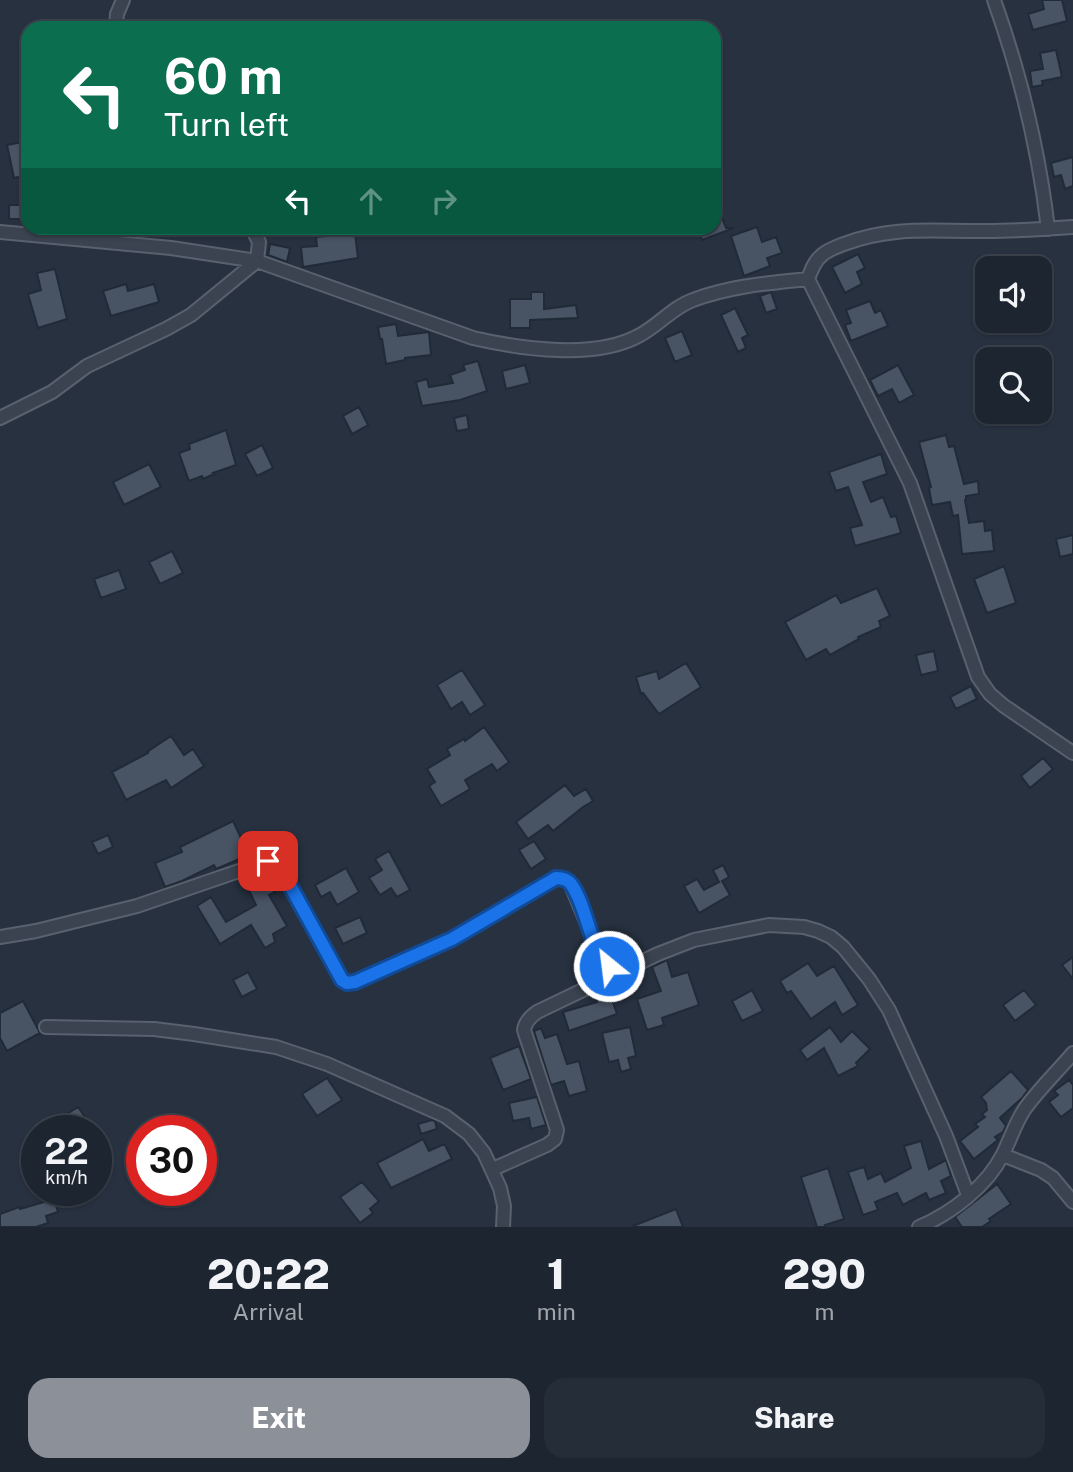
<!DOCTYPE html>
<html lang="en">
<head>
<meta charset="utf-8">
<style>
	:root { --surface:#1d2530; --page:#252d38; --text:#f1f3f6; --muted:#a0a5ab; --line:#3b424c; --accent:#8c9099 }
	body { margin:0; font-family:"Public Sans",sans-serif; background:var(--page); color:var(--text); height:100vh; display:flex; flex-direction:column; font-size:26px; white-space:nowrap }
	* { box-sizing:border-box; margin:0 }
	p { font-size:23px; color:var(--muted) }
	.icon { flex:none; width:38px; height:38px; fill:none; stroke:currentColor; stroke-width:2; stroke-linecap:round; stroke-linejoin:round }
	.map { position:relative; height:1227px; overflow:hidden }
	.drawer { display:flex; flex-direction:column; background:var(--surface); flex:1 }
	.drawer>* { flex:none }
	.hud { position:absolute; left:21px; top:21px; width:700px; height:214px; border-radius:21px; box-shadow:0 2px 5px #0004,0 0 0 2px var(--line); background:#0b6e4f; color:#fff; overflow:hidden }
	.buttons { position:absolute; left:975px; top:256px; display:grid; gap:14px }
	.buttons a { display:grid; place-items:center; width:77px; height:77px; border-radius:14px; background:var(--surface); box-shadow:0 2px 5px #0004,0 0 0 2px var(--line); font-size:35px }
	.speed { position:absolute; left:21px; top:1115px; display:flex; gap:14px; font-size:35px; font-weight:700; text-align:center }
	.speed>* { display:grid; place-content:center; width:91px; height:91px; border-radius:50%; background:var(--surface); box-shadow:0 2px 5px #0004,0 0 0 2px var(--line); line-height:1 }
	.speed small { font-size:18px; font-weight:400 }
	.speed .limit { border:10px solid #d22; background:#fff; color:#111 }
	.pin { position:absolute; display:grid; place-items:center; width:60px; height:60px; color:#fff; margin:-30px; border-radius:14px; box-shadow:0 4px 10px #0006 }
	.me { position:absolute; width:77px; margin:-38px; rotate:331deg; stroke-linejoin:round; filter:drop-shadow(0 0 5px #0008) }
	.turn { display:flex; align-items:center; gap:24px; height:147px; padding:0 28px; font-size:32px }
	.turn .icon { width:91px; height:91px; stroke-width:2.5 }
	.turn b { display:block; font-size:49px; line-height:60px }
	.lanes { display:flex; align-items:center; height:66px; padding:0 28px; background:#0003; justify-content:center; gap:35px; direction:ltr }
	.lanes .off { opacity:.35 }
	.eta { display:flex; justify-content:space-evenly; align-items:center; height:119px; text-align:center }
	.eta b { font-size:42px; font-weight:800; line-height:49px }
	.cta { display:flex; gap:14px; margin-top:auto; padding:14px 28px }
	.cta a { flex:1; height:80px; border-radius:21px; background:var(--accent); color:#fff; font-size:28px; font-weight:800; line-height:80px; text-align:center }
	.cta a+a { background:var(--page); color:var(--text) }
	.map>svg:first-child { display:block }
</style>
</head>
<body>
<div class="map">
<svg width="1073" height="1227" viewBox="0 0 1073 1227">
	<rect width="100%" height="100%" fill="#273140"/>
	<path fill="#485364" stroke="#212a37" stroke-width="2" d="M1042,0H1062L1067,21L1033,30L1028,14L1044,9Z
		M1056,50L1062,77L1042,81L1043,85L1032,87L1030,71L1043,69L1040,53Z
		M28,141V175L14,178L7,145Z
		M1073,157V186L1065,189L1061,175L1054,177L1051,163Z
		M714,197L726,228H734L702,240L698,228H714Z
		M9,205H23V219H9Z
		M757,227L762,242L776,237L782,253L767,258L770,266L744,276L731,236Z
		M355,233L358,258L303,267L301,247L317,246L316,237Z
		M270,244L290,248L287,262L268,255Z
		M858,254L865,268L857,272L862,284L845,293L832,267Z
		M55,269L67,319L38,328L28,294L41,290L37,273Z
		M126,284L128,291L154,284L159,302L111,316L103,291Z
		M531,292H544V309L576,305L578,318L530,320V328H510V299H531Z
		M771,292L777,309L766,313L760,296Z
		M870,301L875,313L881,310L888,326L851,341L845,325L851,323L846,310Z
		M735,308L748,335L742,338L746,348L738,352L721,315Z
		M396,324L398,336L429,332L431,355L405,358V360L386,364L382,339H380L378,327Z
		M682,331L692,355L675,362L665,338Z
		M478,361L487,391L460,400L422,406L416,382L427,379L429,387L453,383L450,375L465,370L463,365Z
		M525,365L530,383L506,389L502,371Z
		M898,365L914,395L899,403L892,389L878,396L870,380Z
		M359,407L368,425L352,434L343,416Z
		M467,415L469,429L457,431L454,418Z
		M226,430L236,465L213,473L214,474L203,479L202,476L189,481L179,453L190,449L189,444Z
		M946,435L949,447L954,446L964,484L978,481L979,494L966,496V499L965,500L969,523L984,521L985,531L992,530L994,551L962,554L958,515L953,516L950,502L932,505L929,488L931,487L919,442Z
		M262,445L273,468L257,476L245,454Z
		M881,454L887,474L863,482L871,502L883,497L891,517L896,516L901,533L855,546L850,528L862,525L848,487L836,491L829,472Z
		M149,464L161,487L124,505L113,482Z
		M1073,535V554L1060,557L1056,539Z
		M172,551L183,573L160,584L149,562Z
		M1004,566L1016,603L987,613L974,579Z
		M119,570L126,589L101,598L94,579Z
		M877,588L890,616L879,621L881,627L858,637L859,639L830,655L826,649L806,660L785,622L836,595L841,603Z
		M934,651L938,671L921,675L916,655Z
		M686,663L701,687L659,714L643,693L641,694L636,677L657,671L659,679Z
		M462,670L485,705L470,715L462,702L451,709L437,685Z
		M971,686L977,699L956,709L950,697Z
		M484,727L509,762L497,771L492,764L465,780L470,789L441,806L429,786L435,782L427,769L450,755L447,749L464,739L465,741Z
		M171,736L184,755L193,749L204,766L171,788L166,780L126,800L112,772L148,753L147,752Z
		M1043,758L1053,769L1030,788L1021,776Z
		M565,785L574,796L586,789L593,801L583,807L553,831L548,825L528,839L516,822Z
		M233,821L249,855L216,869L214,865L182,881L165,887L155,863L182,852L180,847Z
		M108,835L113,847L98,854L92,842Z
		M534,841L546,859L531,869L519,850Z
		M389,851L410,890L397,897L391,888L380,895L369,878L382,870L375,859Z
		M723,865L729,877L722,881L730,895L699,913L684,886L697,879L704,890L719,882L713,870Z
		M346,868L359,892L337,905L330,892L321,897L315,885Z
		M265,874L275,892L269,895L287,926L273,934L275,942L265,948L251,925L220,944L197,906L211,897L226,922L256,905L246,884Z
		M360,917L367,933L343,944L335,928Z
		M1073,957V979L1062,965Z
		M667,960L672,977L688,972L699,1005L662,1018L664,1025L647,1030L637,999L661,991L652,967Z
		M808,963L817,976L834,966L858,1005L842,1015L835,1002L811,1019L791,991L787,993L780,981Z
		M248,972L257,989L242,997L233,980Z
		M608,988L617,1014L569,1031L563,1012L597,1002L594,994Z
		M752,990L763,1011L742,1021L732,1001Z
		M1024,990L1036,1005L1015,1021L1003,1005Z
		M23,1001L40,1033L7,1051L0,1038V1013Z
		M630,1027L636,1056L628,1058L631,1069L621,1072L618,1060L609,1062L602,1033Z
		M830,1027L841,1042L852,1031L870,1049L856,1063L858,1066L838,1076L824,1048L807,1060L800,1050Z
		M541,1028L545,1038L557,1034L567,1064L579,1061L587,1091L569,1096L564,1081L551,1085L534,1031Z
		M519,1046L531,1079L503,1090L490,1058Z
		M1011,1071L1028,1090L1022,1098L1000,1118L1006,1126L1003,1132L995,1137L998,1140L974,1159L960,1141L978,1127L975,1124L985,1117L982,1114L987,1110L986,1103L981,1097Z
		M327,1078L342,1100L317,1116L302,1094Z
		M1069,1080L1073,1085V1108L1061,1117L1049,1102L1058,1095L1054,1091Z
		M537,1097L546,1125L531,1129L529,1118L513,1121L509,1103Z
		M78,1107L87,1120L92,1130H71L62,1117Z
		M432,1120L435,1121L437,1129L421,1134L418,1124Z
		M423,1139L429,1151L442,1145H445L452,1159L391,1188L377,1163Z
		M921,1141L929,1169L946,1160L951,1176L941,1181L946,1193L929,1200L926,1193L903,1205L897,1193L875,1202L878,1210L863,1215L848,1172L864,1167L868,1179L881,1173L885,1182L911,1168L904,1146Z
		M828,1168L844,1219L825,1225L826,1227H817L801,1177Z
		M362,1182L379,1201L370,1209L373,1213L360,1223L340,1197Z
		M997,1184L1011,1204L989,1219L991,1221L982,1227H962L955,1217Z
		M54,1199L58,1212L46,1216L48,1223L36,1227H0V1214L19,1207L20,1209Z
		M676,1209L683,1227H633V1226Z"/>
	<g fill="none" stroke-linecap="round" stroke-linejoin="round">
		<g stroke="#58616d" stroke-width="16">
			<path id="minor" d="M994,0C1020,73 1039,151 1048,229
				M116,28L117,14L123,0
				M0,232L171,248L257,261L473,338C521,349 596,360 640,335C659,325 673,307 693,300C730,286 769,283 808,279L910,483L978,677L990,694L1004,706L1073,753
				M808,279C811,271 814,262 821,256C827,250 836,247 844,244C894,225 936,232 987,231C1016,231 1045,229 1073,227
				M0,418L52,392L87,366L166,329L191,315L257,261L259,242L252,228
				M0,937L36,931L137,906L268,861L275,862L280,869L342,980L347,983L355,982L452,939L556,878L564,879L570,883L602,960L609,966L620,972
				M46,1027L154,1029L194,1034L276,1047L327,1064L445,1116L469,1134L484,1153L500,1188L504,1206L503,1227
				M1003,1155L1041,1170L1053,1178L1073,1202
				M493,1169L547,1145L555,1139L557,1130L524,1030C525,1022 530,1017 537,1012L658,954L694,940L769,925L804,927L818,931L831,937L843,947L869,979L889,1010L946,1136L968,1195
				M919,1227C952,1213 987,1186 1003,1154C1010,1140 1015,1124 1024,1110C1038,1090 1057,1072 1073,1053"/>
		</g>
		<use href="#minor" stroke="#3b4350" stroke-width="12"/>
	</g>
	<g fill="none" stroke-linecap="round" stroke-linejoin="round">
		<g stroke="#114b97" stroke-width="18">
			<path id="route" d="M268,861L275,862L281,869L342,980L347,983L355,982L452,939L556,878C562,878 567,879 571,884C588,908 588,945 609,966"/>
		</g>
		<use href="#route" stroke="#1a73e8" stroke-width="12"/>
	</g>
</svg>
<div class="buttons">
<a><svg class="icon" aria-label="sound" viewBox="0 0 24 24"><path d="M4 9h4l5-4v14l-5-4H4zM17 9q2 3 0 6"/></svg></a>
<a><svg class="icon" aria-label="search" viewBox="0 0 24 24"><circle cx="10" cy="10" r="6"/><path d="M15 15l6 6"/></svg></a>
</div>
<div class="speed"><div>22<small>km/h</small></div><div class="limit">30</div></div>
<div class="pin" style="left:268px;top:861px;background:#d93025"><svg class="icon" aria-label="arrive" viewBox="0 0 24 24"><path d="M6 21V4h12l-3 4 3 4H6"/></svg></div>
<svg class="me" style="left:609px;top:966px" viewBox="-20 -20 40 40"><circle r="17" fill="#1a73e8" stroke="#fff" stroke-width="3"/><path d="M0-11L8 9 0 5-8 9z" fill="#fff"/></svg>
<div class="hud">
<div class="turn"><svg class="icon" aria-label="left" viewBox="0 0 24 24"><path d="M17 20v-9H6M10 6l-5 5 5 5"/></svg><div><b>60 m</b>Turn left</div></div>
<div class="lanes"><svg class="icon" aria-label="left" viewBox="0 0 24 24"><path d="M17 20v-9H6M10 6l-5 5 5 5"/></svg><svg class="icon off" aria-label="ahead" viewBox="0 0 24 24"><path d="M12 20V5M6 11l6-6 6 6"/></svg><svg class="icon off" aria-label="right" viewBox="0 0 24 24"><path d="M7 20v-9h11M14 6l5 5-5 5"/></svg></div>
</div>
</div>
<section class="drawer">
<div class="eta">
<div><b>20:22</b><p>Arrival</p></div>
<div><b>1</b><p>min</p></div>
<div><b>290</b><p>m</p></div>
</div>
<div class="cta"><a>Exit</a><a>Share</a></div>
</section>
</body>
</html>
